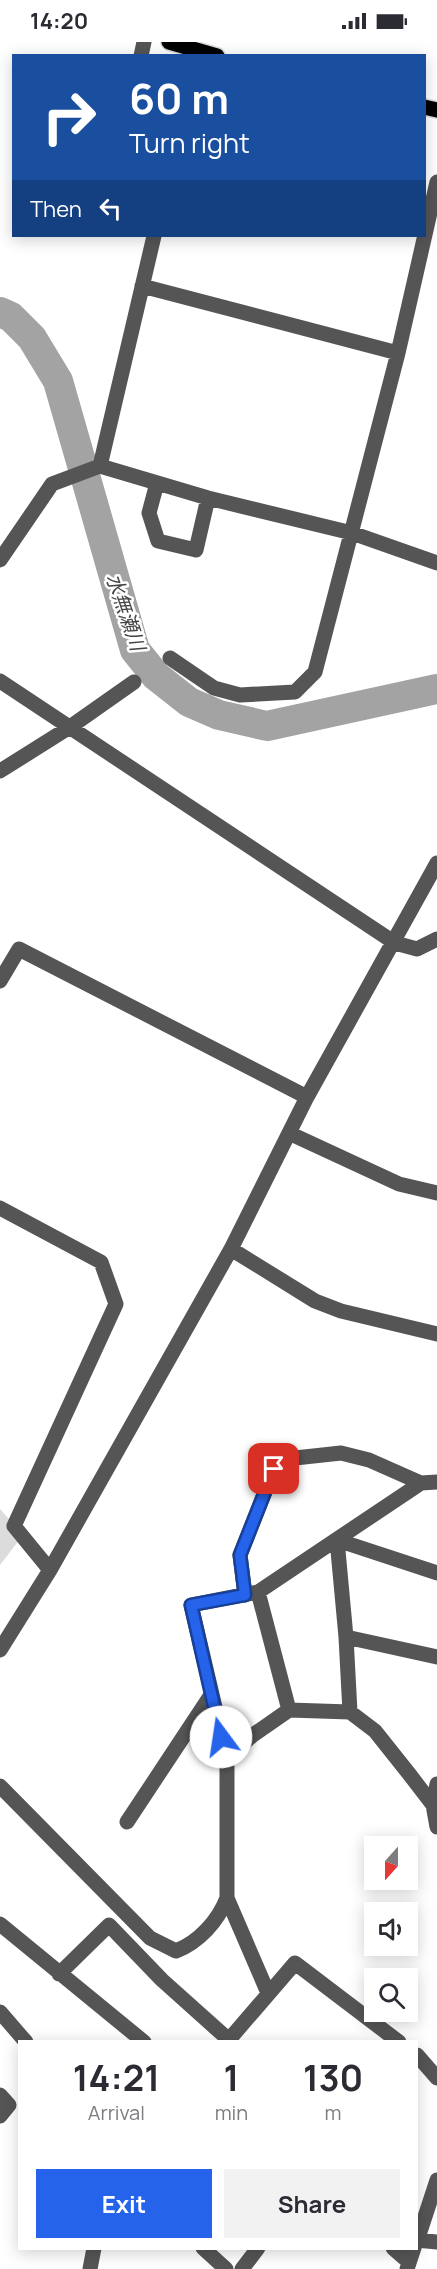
<!DOCTYPE html>
<html lang="en">
<head>
<meta charset="utf-8">
<style>
	:root { --surface:#fff; --page:#f2f2f3; --text:#2b2b33; --muted:#7c7c81; --accent:#2563eb }
	body { margin:0; font-family:Manrope,"Noto Sans JP",sans-serif; background:var(--page); color:var(--text); height:100vh; display:flex; flex-direction:column; font-size:22px; white-space:nowrap }
	* { box-sizing:border-box; margin:0 }
	p { font-size:20px; color:var(--muted) }
	.icon { flex:none; width:33px; height:33px; fill:none; stroke:currentColor; stroke-width:2; stroke-linecap:round; stroke-linejoin:round }
	.map { position:relative; flex:1; overflow:hidden }
	.drawer { position:absolute; left:18px; top:1998px; width:400px; height:210px; display:flex; flex-direction:column; background:var(--surface); border-radius:0px; box-shadow:0 3px 15px #0003 }
	.drawer>* { flex:none }
	.banner { position:absolute; left:12px; top:12px; width:414px; height:183px; border-radius:0px; box-shadow:0 3px 15px #0003; background:#1a4fa0; color:#fff; overflow:hidden }
	.needle { width:39px; rotate:201deg }
	.fabs { position:absolute; left:364px; top:1794px; display:grid; gap:12px }
	.fabs a { display:grid; place-items:center; width:54px; height:54px; border-radius:0px; background:var(--surface); box-shadow:0 3px 15px #0003; font-size:30px }
	.pin { position:absolute; display:grid; place-items:center; width:51px; height:51px; color:#fff; margin:-26px; border-radius:12px; box-shadow:0 3px 9px #0006 }
	.me { position:absolute; width:66px; margin:-33px; rotate:346deg; stroke-linejoin:round; filter:drop-shadow(0 0 4px #0008) }
	.turn { display:flex; align-items:center; gap:21px; height:126px; padding:0 18px; font-size:27px }
	.turn .icon { width:78px; height:78px; stroke-width:2.5 }
	.turn b { display:block; font-size:42px; line-height:51px }
	.then { display:flex; align-items:center; height:57px; padding:0 18px; background:#0003; gap:12px; font-size:22px }
	.eta { display:flex; justify-content:space-evenly; align-items:center; height:102px; text-align:center }
	.eta b { font-size:36px; font-weight:700; line-height:42px }
	.action { display:flex; gap:12px; margin-top:auto; padding:12px 18px }
	.action a { flex:1; height:69px; border-radius:0px; background:var(--accent); color:#fff; font-size:24px; font-weight:700; line-height:69px; text-align:center }
	.action a+a { background:var(--page); color:var(--text) }
	.status { display:flex; justify-content:space-between; align-items:center; height:42px; padding:0 30px; background:var(--surface); direction:ltr }
	.status svg { height:16px; fill:currentColor }
	.map>svg:first-child { display:block }
</style>
</head>
<body>
<div class="status"><b>14:20</b><svg viewBox="0 0 49 12"><path d="M0 12V9h3v3zM5 12V6h3v6zM10 12V3h3v9zM15 12V0h3v12zM26 1h20v11H26zM47 4h2v5h-2z"/></svg></div>
<div class="map">
<svg width="437" height="2227" viewBox="0 0 437 2227">
	<rect width="100%" height="100%" fill="#fff"/>
	<path fill="#dcdcdc" d="M0,1467L23,1493L0,1523Z"/>
	<g fill="none" stroke-linecap="round" stroke-linejoin="round">
		<path stroke="#a3a3a3" stroke-width="30" d="M0,270L11,275L32,296L58,339L135,608L156,634L189,660L219,673L267,684L437,647"/>
		<g stroke="#dbdbdb" stroke-width="18">
			<path id="major" d="M169,0L217,14
				M424,65L437,68"/>
		</g>
		<path stroke="#555" stroke-width="15" d="M141,14L144,0
			M142,244L398,311
			M100,424L154,194
			M157,441L149,471L158,499L196,508L208,456
			M0,518L52,442L100,424L208,456L352,491L437,521
			M170,616L214,646L240,653L295,650L315,630L398,311L437,140
			M0,639L395,901L417,907L437,897
			M0,729L70,685L134,640
			M0,939L19,907L307,1055
			M291,1092L399,1142L437,1151
			M0,1166L101,1220L116,1262L14,1484L50,1528
			M231,1207L315,1259L341,1269L437,1292
			M337,1498L346,1595L350,1670
			M337,1498L437,1531
			M258,1550L289,1668
			M245,1553L240,1513L274,1427L295,1416L341,1411L369,1418L421,1441
			M346,1595L437,1615
			M0,1608L50,1528L231,1207L307,1055L437,821
			M227,1716L253,1693L289,1668L350,1670L375,1689L410,1733L433,1763L437,1785
			M0,1744L150,1896L176,1909C199,1900 218,1879 227,1856
			M433,1763L437,1742
			M127,1780L211,1653
			M0,1882L144,2000
			M59,1932L109,1883L162,1938L229,1998
			M268,1951L227,1856V1716L191,1563L258,1550L421,1441L437,1440
			M0,1970L26,2000
			M227,2000L295,1921L399,2000
			M417,2013L437,2036
			M0,2053L9,2063L0,2074
			M417,2198L437,2200
			M417,2199L437,2138
			M203,2206L226,2227
			M393,2206L409,2220
			M90,2227L94,2206
			M242,2227L258,2206
			M407,2227L414,2206"/>
		<use href="#major" stroke="#000" stroke-width="15"/>
	</g>
	<g fill="none" stroke-linecap="round" stroke-linejoin="round">
		<g stroke="#184099" stroke-width="15">
			<path id="route" d="M221,1695L191,1563L245,1553L240,1513L274,1427"/>
		</g>
		<use href="#route" stroke="#2563eb" stroke-width="10"/>
	</g>
	<g text-anchor="middle" dominant-baseline="central" stroke-width="5" stroke-linejoin="round" paint-order="stroke">
		<g font-size="20" font-style="italic" fill="#444" stroke="#fff">
			<text transform="translate(126 570) rotate(71)">水無瀬川</text>
		</g>
	</g>
</svg>
<div class="fabs">
<a><svg class="needle" viewBox="-14 -14 28 28"><path d="M0-13l5 13h-10z" fill="#e53935"/><path d="M0 13l5-13h-10z" fill="#7c7c81"/></svg></a>
<a><svg class="icon" aria-label="sound" viewBox="0 0 24 24"><path d="M4 9h4l5-4v14l-5-4H4zM17 9q2 3 0 6"/></svg></a>
<a><svg class="icon" aria-label="search" viewBox="0 0 24 24"><circle cx="10" cy="10" r="6"/><path d="M15 15l6 6"/></svg></a>
</div>
<div class="pin" style="left:274px;top:1427px;background:#d93025"><svg class="icon" aria-label="arrive" viewBox="0 0 24 24"><path d="M6 21V4h12l-3 4 3 4H6"/></svg></div>
<svg class="me" style="left:221px;top:1695px" viewBox="-20 -20 40 40"><circle r="19" fill="#fff"/><path d="M0-13L10 11 0 6-10 11z" fill="#2563eb"/></svg>
<div class="banner">
<div class="turn"><svg class="icon" aria-label="right" viewBox="0 0 24 24"><path d="M7 20v-9h11M14 6l5 5-5 5"/></svg><div><b>60 m</b>Turn right</div></div>
<div class="then">Then<svg class="icon" aria-label="left" viewBox="0 0 24 24"><path d="M17 20v-9H6M10 6l-5 5 5 5"/></svg></div>
</div>
<section class="drawer">
<div class="eta">
<div><b>14:21</b><p>Arrival</p></div>
<div><b>1</b><p>min</p></div>
<div><b>130</b><p>m</p></div>
</div>
<div class="action"><a>Exit</a><a>Share</a></div>
</section>
</div>
</body>
</html>
